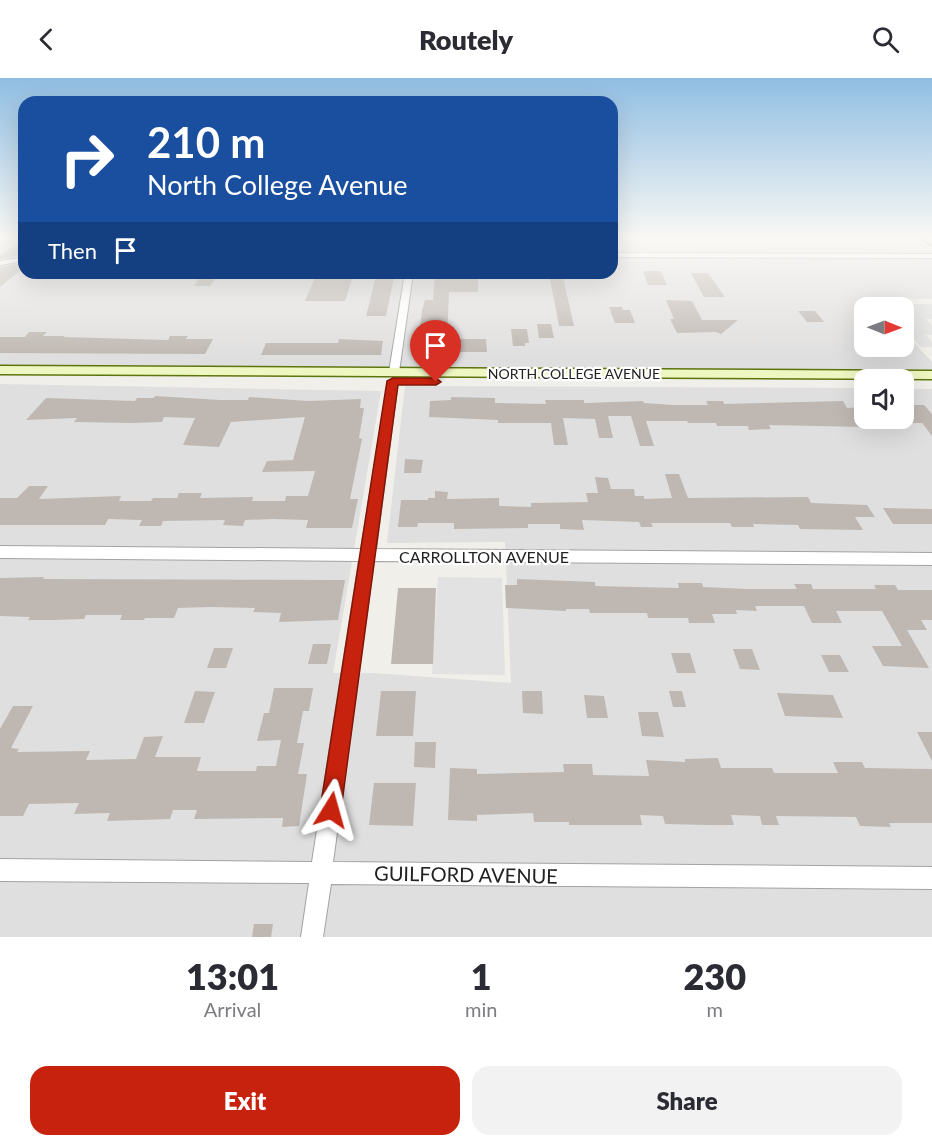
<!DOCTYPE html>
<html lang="en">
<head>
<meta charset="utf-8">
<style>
	:root { --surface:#fff; --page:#f2f2f3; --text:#2b2b33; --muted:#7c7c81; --accent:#c6220d }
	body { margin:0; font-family:Lato,sans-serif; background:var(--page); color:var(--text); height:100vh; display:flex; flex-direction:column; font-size:22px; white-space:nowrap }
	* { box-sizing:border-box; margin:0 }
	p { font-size:20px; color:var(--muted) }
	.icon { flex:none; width:33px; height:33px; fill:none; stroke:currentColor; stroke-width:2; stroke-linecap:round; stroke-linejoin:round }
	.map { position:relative; height:859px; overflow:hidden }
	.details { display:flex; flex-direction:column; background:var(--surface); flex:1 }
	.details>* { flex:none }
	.top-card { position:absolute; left:18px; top:18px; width:600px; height:183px; border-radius:18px; box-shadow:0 6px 24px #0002; background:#1a4fa0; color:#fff; overflow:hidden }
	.needle { width:39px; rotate:91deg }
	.fabs { position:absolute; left:854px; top:219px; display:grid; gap:12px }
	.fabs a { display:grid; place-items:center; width:60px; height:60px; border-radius:12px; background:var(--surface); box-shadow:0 6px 24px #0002; font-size:30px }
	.pin { position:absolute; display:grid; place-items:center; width:51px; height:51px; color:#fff; margin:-62px -26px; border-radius:50% 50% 50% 0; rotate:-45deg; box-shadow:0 0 6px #0007 }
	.pin .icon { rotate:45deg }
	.me { position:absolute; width:66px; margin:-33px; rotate:8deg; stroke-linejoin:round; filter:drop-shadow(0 0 4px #0008) }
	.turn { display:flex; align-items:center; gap:21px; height:126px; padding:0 30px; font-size:27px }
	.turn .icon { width:78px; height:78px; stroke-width:2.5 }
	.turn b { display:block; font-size:42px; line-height:51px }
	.then { display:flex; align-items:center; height:57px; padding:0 30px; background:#0003; gap:12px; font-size:22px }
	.eta { display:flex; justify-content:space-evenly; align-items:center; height:102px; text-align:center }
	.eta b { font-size:36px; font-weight:800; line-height:42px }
	.button { display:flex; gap:12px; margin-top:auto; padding:12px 30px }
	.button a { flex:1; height:69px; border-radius:18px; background:var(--accent); color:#fff; font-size:24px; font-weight:800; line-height:69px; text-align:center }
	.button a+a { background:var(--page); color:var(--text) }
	header { display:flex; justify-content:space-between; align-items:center; height:78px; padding:0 30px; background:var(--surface); font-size:27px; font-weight:800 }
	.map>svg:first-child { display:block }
</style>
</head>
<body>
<header><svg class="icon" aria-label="back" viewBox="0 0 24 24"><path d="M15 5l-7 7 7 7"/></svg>Routely<svg class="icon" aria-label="search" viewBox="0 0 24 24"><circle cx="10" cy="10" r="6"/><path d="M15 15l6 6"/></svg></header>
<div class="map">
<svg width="932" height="859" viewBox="0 0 932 859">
	<rect width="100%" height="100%" fill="#f1efe9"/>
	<path fill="#e0dfdf" d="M0,159H24V195H612V159H920L932,168V221L874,220L881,229L864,230V268H903V253L932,284V292L0,287Z
		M0,306L381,313L333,595H374L511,605L505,464L387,465L405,308L864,310V340H903V311H932V859H0Z"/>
	<path fill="#e2e2e2" d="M880,226H932V241H926L932,247V257H926L932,264V269H921L903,250V230L883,229Z
		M438,499L502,500L505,597L432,596Z"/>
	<path fill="#bfb8b2" d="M24,160V177L0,181V178Z
		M24,185V189L0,209V189Z
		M643,193H661L667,207H648Z
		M203,195H219L210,208H194Z
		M317,195H354L345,223H305Z
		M377,195H395L386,238H366Z
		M435,195H478V214H449L447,261H486L487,274H455V277L417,275L422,233L425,222H433Z
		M549,195H562L574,248H559Z
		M691,195H708L725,219H704Z
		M666,222L692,223L702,242H738L721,256L716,254L677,255L670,241H674Z
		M609,229H622L623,232H630L635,245H615Z
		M798,233H815L824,244H807Z
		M537,246H551L554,260H539Z
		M511,251H527L529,265H525V268H513Z
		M29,254H47L43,258H65L63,259L168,262L170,258H188L186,261H213L205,276L0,275V259H25Z
		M339,261L383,263L381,277H261L266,265H338Z
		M155,318L220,322H248L249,319L308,323L361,321L360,330H364L359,360L362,361L350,421H358L352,450H306L308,442L273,441L245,442L243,448L223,447L225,442L163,443L161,448H139L142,442L108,441L105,447H0V420H17L29,408H48L39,421L121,418L119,423H151L153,420H177L179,415H202L200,420L253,419L252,423H285L286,418H308L315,393L262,394L267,383L293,382L305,339L231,344L219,369L183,367L195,340L164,339L162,344L130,345L74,344L77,340L26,342L46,320L135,323L137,320H154Z
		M451,319L495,320V325L546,326L545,322H584V325L643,323L644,325L673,327H708L706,323H723L724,326L843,323L847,330L864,329V349L769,347L771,351L749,352L748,348H717L716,345H688L687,343H646L654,368H640L631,338H608L613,360H599L595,341L563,340L568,367H554L551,345H498V342L429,339L430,323L451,322Z
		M903,327H924L932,336V358L922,345H903Z
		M405,381L423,382L421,395H404Z
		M665,396H679L688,420L808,419L811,425L867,427L875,439H855L863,452L800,451L798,447L753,446L754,449H732L730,445H651L653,449H641L639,444L582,442L584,452L560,451V446H528V450L454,451V445H418L417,449H398L401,422H428V420H435V413L448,414L447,421L499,420V428L531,429V425L588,424L586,415H598L595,399L608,400L611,411H634L635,418H644V421L672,420Z
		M883,430L932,431V446H893Z
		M44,499L43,501L345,502L338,542L279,544L281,535L253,534L255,530L209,529L178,530L174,540H145L144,542H120L122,537H86L84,541L51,542H28L30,539L0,538V500Z
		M517,501L595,504V508L636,509L679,510L678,505H702L703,509L748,511H797L794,506H811L813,511H876L874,507H895L898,512H932V542H921L927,552H907L929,590L883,588L872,568H902L882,533H836L842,545H812L804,528H755L757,533L736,532L737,536H712L715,545H689L688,540H648L647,535H590L589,531H566V533L506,530L505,507H517Z
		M398,510H436L433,586H391Z
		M313,566H331L327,586H308Z
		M214,570H233L226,590H207Z
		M733,571H752L760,592L740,591Z
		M671,575H690L696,595H677Z
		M821,577H840L849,594H829Z
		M274,610H313L309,633H303L297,665H304L298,696H307L299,748L282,749L283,740L194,741L197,732H173L170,741L107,743L110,735L74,736L79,725L29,726L23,738H0V651L13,628H33L11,670L19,671L17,674L90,673L86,682L136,681L144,659L163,658L155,679H201L197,693H256L257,688H276L281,662L257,663L264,635H269Z
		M195,613L215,614L204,645H184Z
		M381,613H416L413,658H376Z
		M522,613H542L543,636L523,635Z
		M669,613H682L686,629H673Z
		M777,615L833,617L843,640L785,638Z
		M584,617L604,618L608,640H587Z
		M638,634H658L664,659L642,658Z
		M917,654H932V683Z
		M415,664H436L435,690L414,689Z
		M718,680L721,690H772L774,695H838L833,684H862L865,690L932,691V745H889L891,749L860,748L856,739L776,738L779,747H762L760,738L731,737L734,747H709L665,746L663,738L640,737L642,747H569V744H534L533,735L477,737V743L448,742L450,690L477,691V696L564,694L563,686H592L593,697L649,698L646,682L685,684V681Z
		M374,705H416L413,748L369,747Z
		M254,846H273L271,859H252Z"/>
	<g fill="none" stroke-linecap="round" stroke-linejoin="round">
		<g stroke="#a3a3a3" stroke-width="2">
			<path id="street" d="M612,175L932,176V180L612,179Z
				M24,179V183L0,187V183Z
				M405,195H413L399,294L394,297L389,294Z
				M393,300L398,303L376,471L932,475V487L374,483L333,784L932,789V811L331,806L323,859H301L309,805L0,803V781L312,784L359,483L0,480V468L361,471L388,303Z"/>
		</g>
		<g stroke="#5d750d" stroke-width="3">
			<path id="secondary" d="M920,159H932V167Z
				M0,288L932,293V301L0,296Z"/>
		</g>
		<use href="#street" fill="#fff" fill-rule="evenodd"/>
		<use href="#secondary" fill="#eef6c2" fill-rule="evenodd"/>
	</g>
	<linearGradient id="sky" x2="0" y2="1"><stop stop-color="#90bee3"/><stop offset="0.57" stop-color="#f9f8f5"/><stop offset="1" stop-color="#f9f8f5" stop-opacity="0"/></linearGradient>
	<rect width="932" height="279" fill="url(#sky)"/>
	<path fill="#c6220d" stroke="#811608" stroke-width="1.5" d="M393,300H436L441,304L436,307H398L341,732L338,739L331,742L323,739L320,732L387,303Z"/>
	<g text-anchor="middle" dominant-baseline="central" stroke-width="4.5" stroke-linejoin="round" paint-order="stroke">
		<g font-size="14" fill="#222" stroke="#fff">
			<text x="574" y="295">NORTH COLLEGE AVENUE</text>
		</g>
		<g font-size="16" fill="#222" stroke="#fff">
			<text x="484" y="478">CARROLLTON AVENUE</text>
		</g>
		<g font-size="20" fill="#222" stroke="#fff">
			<text transform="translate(466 796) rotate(1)">GUILFORD AVENUE</text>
		</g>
	</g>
</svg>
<div class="fabs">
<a><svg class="needle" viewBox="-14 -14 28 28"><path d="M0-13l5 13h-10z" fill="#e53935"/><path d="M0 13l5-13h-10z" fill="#7c7c81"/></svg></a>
<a><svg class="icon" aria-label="sound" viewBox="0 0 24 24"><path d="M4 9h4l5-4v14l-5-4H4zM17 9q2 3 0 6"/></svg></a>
</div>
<div class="pin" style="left:436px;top:304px;background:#d93025"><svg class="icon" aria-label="arrive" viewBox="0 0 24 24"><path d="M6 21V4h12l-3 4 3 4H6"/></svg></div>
<svg class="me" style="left:331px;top:732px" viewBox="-20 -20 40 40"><path d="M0-17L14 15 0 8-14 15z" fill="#c6220d" stroke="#fff" stroke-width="4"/></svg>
<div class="top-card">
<div class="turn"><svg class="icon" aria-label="right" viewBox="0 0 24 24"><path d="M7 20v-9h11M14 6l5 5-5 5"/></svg><div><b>210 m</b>North College Avenue</div></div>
<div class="then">Then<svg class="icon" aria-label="arrive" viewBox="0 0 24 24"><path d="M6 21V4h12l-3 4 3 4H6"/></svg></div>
</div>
</div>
<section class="details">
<div class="eta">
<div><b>13:01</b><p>Arrival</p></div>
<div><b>1</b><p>min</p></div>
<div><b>230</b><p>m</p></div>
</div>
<div class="button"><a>Exit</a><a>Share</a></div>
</section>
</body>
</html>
